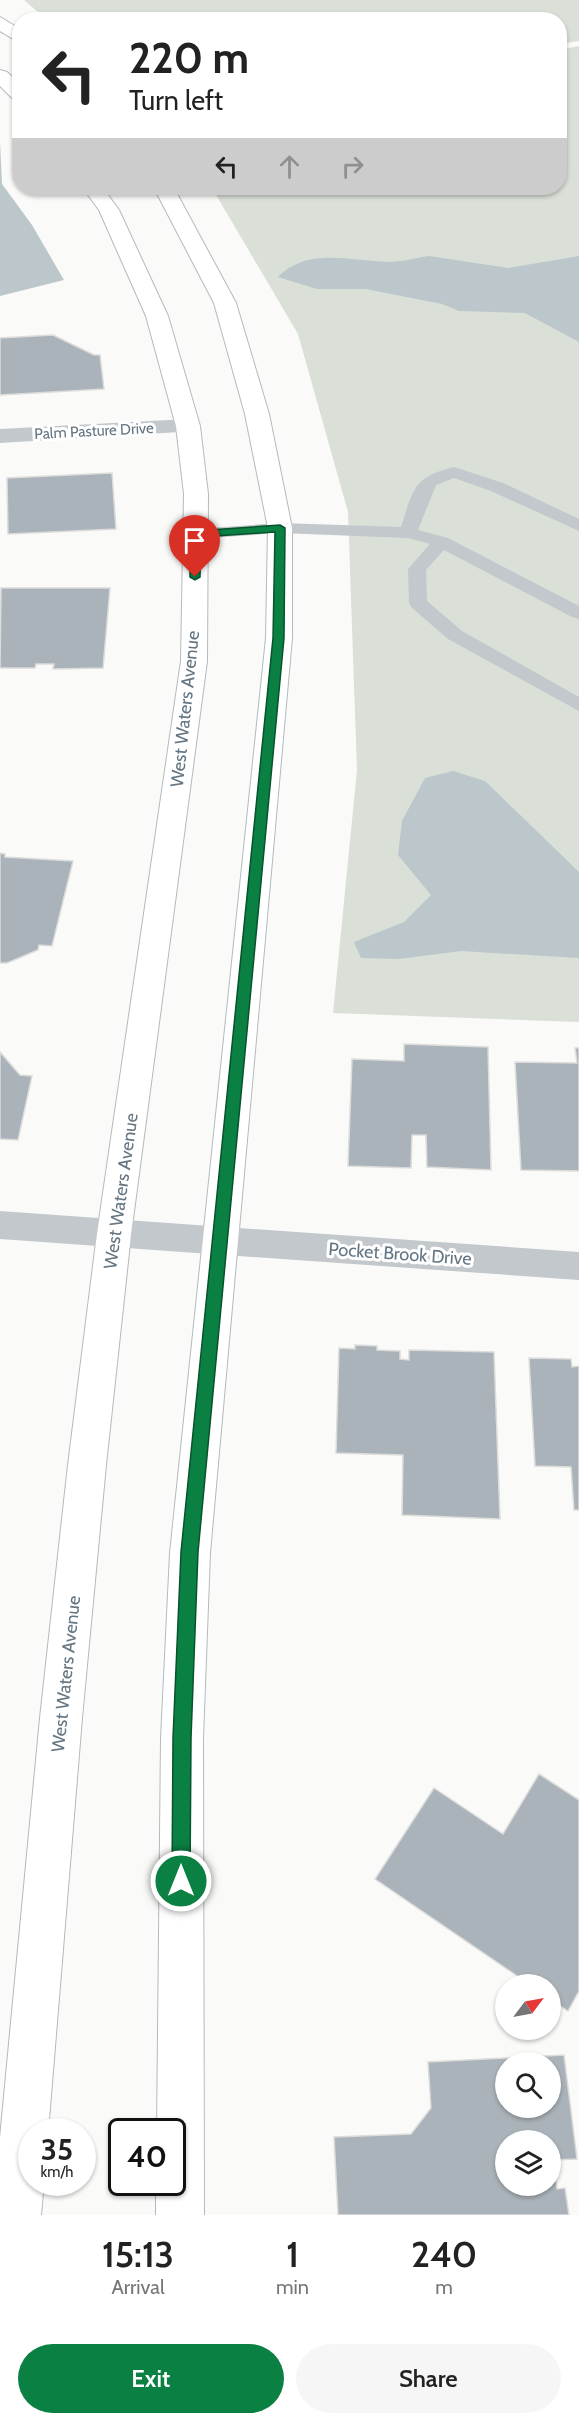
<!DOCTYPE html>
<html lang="en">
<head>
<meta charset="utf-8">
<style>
	:root { --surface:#fff; --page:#f6f6f6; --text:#222; --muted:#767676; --accent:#0b8043 }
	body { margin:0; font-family:Cabin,sans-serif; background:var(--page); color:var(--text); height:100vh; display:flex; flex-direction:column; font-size:22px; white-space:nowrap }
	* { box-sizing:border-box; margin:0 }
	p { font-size:20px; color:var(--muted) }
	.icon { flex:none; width:33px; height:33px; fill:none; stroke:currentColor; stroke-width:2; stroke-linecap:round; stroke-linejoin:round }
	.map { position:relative; height:2215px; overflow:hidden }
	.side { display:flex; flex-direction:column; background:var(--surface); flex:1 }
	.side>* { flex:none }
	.top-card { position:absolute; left:12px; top:12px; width:555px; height:183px; border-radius:24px; box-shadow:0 2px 4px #0004; background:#fff; color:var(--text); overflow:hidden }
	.needle { width:39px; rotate:58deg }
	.buttons { position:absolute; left:495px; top:1974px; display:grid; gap:12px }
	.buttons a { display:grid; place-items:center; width:66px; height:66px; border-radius:50%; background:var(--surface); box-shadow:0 2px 4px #0004; font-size:30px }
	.speed { position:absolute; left:18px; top:2118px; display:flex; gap:12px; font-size:30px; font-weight:700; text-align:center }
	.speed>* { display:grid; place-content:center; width:78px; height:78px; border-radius:50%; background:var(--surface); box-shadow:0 2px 4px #0004; line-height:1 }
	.speed small { font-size:15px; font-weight:400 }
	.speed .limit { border:3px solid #111; border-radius:9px; background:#fff; color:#111 }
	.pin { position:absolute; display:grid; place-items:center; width:51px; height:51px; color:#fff; margin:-62px -26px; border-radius:50% 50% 50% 0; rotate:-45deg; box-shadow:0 0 6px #0007 }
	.pin .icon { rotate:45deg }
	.me { position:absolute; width:66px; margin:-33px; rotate:0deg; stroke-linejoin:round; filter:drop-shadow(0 0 4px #0008) }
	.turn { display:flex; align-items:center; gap:21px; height:126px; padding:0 18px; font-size:27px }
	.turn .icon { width:78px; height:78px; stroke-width:2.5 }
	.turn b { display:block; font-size:42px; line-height:51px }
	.lanes { display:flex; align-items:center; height:57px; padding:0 18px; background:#0003; justify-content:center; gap:30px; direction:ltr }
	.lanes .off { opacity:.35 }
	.eta { display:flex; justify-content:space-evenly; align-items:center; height:102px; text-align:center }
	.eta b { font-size:36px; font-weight:600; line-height:42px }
	.button { display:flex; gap:12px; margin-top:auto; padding:12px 18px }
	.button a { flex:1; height:69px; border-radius:36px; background:var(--accent); color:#fff; font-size:24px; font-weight:600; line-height:69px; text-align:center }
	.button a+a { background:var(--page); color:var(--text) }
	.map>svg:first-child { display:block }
</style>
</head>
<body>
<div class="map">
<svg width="579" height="2215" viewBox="0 0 579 2215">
	<rect width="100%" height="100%" fill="#fafaf8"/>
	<path fill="#dadfd7" d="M24,0H579V41L560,44V20H47Z
		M579,46V1022L333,1013L357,770L348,512L298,334L212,188H560V50Z"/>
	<path fill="#bbc7cb" d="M0,142L2,184L32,225L64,280L0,296Z
		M429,256L508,268L579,256V342L525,313L459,311L442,304L366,289H317L278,277C308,247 349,261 388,262C401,262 416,258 429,256Z
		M453,771L485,781L579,872V958L461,951L399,959L361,958L354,942L404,922L431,895L398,855L402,821L425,778Z"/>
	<path fill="#aab3b9" stroke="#dcdcda" stroke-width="1.5" fill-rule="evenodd" d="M53,335L94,355H100L104,389L0,395V338Z
		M112,473L116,529L8,534L7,478Z
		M1,588H110L103,668L53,669L54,664H36L35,668H0Z
		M0,853L5,854V857L73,861L52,946L39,945L38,950L7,963H0Z
		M404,1044L488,1047L491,1170L427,1167L426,1135H412L411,1168L348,1166L352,1059L404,1061Z
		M575,1048H579V1171L521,1170L515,1062L577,1063Z
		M0,1052L20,1075L32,1076L18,1140L0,1139Z
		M355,1345L377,1346V1350L400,1351V1359L409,1360V1350L494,1352L500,1519L402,1515L403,1455L336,1453L339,1348L355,1349Z
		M529,1358L571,1359L572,1367L579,1366V1510H574L571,1467L535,1466Z
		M539,1774L579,1800V1991L568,2011L550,1999V1984H529L375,1879L434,1788L503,1834Z
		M564,2055L577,2159L554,2160L557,2189L565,2188L569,2215H338L334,2137L411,2134L431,2108L428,2062ZM506,2062H550V2108H506ZM506,2140H550V2186H506Z"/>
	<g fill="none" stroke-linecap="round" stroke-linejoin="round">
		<g stroke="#b3babf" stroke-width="2">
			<path id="secondary" d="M0,17L20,29V43L0,31Z
				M0,70L7,72L20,84V100L13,99L0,86Z
				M83,188H103L119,210L168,316L200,426L208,494L207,661L131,1234L106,1465L82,1718L48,2132H32V2182H44L41,2215H0V2138L40,1718L68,1465L97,1234L181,661L184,494L176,426L146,316L99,210Z
				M154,188H174L236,303L269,414L292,528V638L210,1553L203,1738L204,2215H156V2182H172V2132H157L161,1738L170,1553L266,638L268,528L245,414L214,303Z"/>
		</g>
		<path fill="#c3c8cc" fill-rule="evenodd" d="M454,467L503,483L579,519V531L491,491L454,478L436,485L418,530L448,538L579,606V619L572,617L444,550L426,570L427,601L462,631L579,697V711L448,639L411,607L409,603L408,569L430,544L408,538L280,533L195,539L186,534L195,529L280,523L401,527C413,490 413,477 454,467Z"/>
		<path fill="#c3c8cc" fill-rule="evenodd" d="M188,419L196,421L200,426L196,431L0,443V429Z
			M0,1211L579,1252V1280L0,1239Z"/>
		<use href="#secondary" fill="#fff" fill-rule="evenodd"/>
	</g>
	<path fill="#0b8043" stroke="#07532c" stroke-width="1.5" d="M280,525L285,528L284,638L198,1552L191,1738L190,1881L188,1887L181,1890L175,1887L172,1881L173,1738L181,1552L273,638L275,532L201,537L200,577L195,580L190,577V534L195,531Z"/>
	<g text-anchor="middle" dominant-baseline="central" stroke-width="6" stroke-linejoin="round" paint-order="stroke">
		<g font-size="15" fill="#657683" stroke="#fff">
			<text transform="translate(94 431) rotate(-3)">Palm Pasture Drive</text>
		</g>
		<g font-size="18" fill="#657683" stroke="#fff">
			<text transform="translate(185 709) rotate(-84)">West Waters Avenue</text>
			<text transform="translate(121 1191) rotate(-82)">West Waters Avenue</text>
			<text transform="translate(400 1254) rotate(4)">Pocket Brook Drive</text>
			<text transform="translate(66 1674) rotate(-84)">West Waters Avenue</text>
		</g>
	</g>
</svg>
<div class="buttons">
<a><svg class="needle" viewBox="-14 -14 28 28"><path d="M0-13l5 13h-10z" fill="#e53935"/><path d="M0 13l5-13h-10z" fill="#767676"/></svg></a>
<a><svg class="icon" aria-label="search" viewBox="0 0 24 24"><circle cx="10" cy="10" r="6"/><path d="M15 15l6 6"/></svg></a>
<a><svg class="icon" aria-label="layers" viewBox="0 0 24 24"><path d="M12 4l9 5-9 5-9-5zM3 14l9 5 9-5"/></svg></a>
</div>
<div class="speed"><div>35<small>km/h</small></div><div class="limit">40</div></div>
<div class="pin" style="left:195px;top:577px;background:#d93025"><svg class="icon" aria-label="arrive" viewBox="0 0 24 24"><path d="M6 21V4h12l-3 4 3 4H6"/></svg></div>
<svg class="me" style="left:181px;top:1881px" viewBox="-20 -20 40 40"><circle r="17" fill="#0b8043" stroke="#fff" stroke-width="3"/><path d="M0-11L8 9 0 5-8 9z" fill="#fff"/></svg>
<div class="top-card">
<div class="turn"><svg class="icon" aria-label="left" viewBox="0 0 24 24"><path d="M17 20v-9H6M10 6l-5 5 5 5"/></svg><div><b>220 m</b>Turn left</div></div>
<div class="lanes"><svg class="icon" aria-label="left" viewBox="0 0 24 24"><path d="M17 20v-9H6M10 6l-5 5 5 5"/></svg><svg class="icon off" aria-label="ahead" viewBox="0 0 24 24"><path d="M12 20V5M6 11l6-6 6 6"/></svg><svg class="icon off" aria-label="right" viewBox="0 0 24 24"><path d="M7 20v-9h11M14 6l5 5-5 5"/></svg></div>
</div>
</div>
<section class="side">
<div class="eta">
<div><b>15:13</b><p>Arrival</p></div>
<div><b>1</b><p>min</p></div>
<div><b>240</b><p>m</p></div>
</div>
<div class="button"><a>Exit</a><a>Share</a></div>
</section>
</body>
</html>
